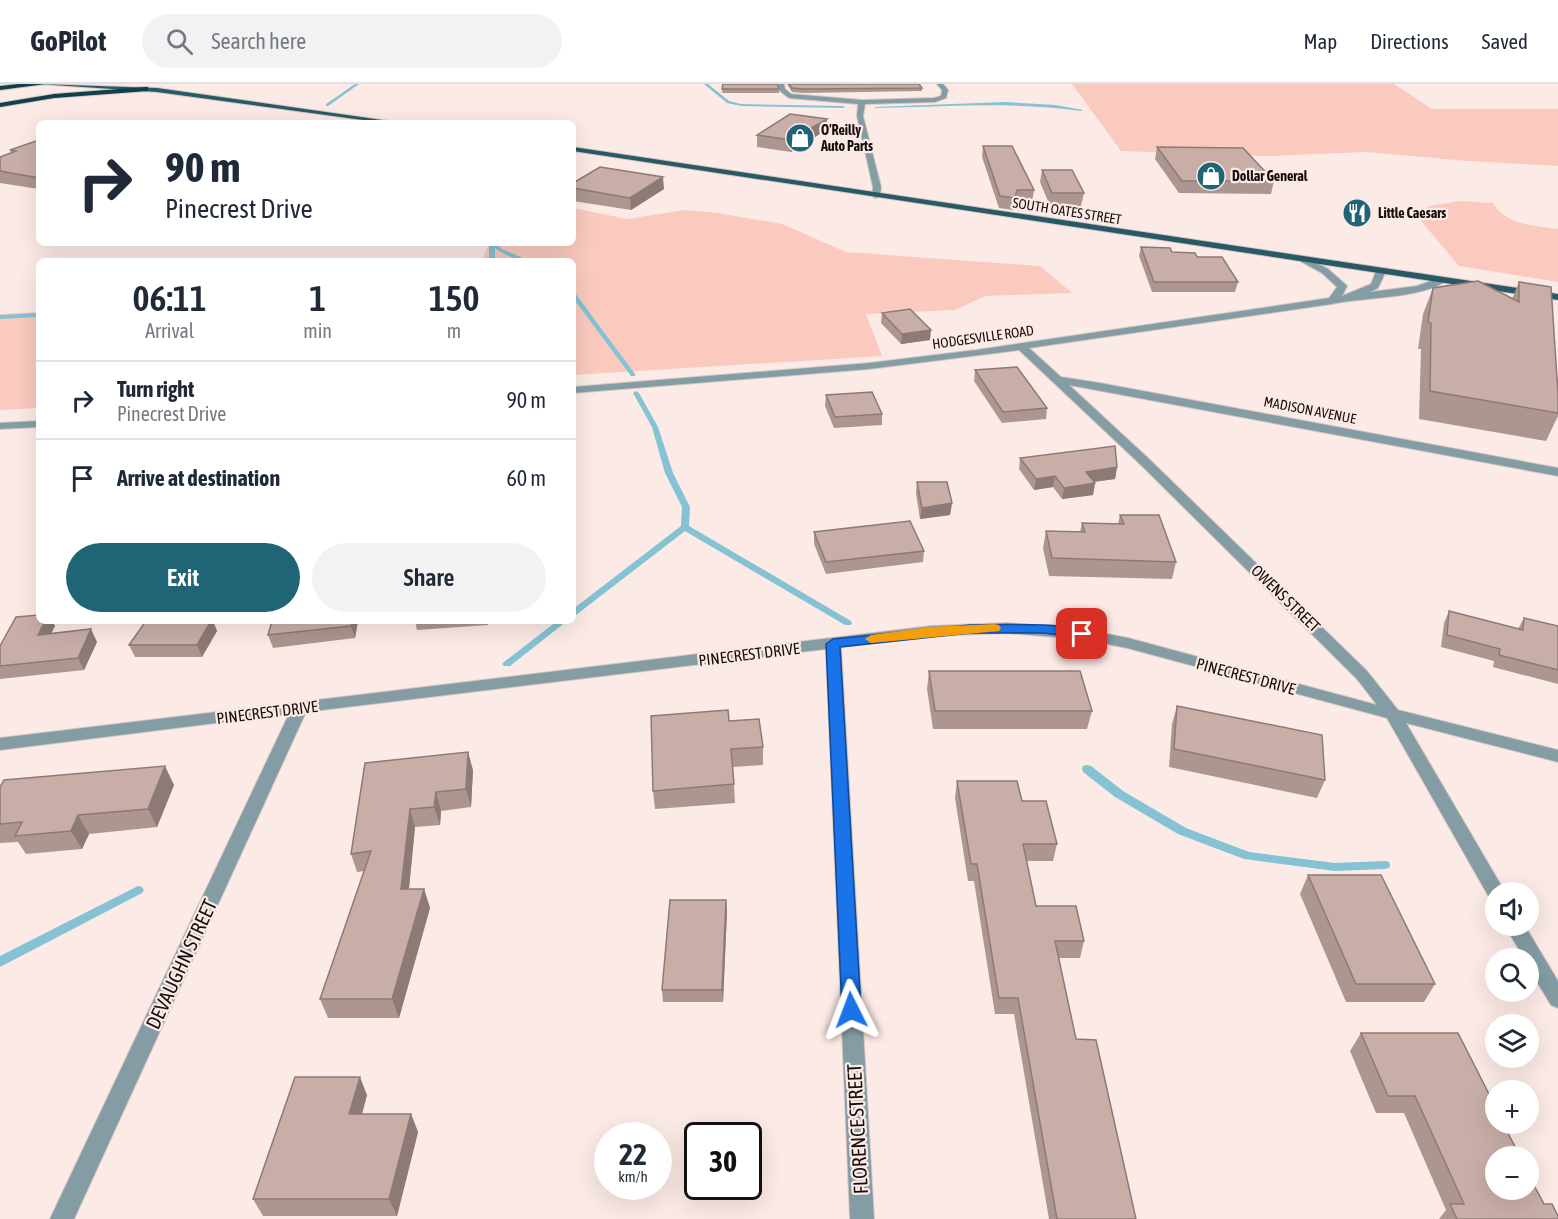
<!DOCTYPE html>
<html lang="en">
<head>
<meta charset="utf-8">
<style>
	:root { --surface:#fff; --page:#f2f2f3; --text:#1f2937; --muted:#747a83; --line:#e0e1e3; --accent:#1f6575 }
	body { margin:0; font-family:"Asap Condensed",sans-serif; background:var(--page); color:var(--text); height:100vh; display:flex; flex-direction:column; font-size:22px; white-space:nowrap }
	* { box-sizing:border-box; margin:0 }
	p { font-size:20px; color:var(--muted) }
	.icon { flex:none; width:33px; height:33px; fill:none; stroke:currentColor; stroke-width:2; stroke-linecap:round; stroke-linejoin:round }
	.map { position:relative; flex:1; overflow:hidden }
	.side { position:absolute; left:36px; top:174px; width:540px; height:366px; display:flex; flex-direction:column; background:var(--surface); border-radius:9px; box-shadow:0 6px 24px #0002 }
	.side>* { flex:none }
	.guide { position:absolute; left:36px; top:36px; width:540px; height:126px; border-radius:9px; box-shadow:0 6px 24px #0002; background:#fff; color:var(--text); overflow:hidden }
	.buttons { position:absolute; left:1485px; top:798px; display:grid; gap:12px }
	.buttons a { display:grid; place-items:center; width:54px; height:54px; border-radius:50%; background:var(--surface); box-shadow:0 6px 24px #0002; font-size:30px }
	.speed { position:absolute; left:594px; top:1038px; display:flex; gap:12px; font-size:30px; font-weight:700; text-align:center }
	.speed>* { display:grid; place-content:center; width:78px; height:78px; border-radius:50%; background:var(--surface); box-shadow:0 6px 24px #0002; line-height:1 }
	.speed small { font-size:15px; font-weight:400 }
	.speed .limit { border:3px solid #111; border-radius:9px; background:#fff; color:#111 }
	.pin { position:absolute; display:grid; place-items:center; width:51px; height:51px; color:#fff; margin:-26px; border-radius:12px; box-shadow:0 3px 9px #0006 }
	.me { position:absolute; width:66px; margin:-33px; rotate:357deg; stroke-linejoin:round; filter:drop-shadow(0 0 4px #0008) }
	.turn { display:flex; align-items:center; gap:21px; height:126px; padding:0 30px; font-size:27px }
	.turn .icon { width:78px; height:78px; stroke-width:2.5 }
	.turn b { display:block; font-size:42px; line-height:51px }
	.eta { display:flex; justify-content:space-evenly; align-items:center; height:102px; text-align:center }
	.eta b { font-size:36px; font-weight:600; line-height:42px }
	.action { display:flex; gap:12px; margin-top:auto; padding:12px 30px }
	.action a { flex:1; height:69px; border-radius:36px; background:var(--accent); color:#fff; font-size:24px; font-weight:600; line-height:69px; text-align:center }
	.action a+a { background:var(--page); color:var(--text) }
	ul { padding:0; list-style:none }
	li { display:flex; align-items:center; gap:18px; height:78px; padding:0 30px; border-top:2px solid var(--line) }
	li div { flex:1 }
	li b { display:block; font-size:22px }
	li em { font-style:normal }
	header { display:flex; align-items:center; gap:36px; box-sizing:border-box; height:84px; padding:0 30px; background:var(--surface); border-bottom:2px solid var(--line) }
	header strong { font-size:28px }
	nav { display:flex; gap:33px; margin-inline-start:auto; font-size:21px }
	.search { width:420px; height:54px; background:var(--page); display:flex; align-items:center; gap:15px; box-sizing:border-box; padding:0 21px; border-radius:33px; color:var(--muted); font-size:22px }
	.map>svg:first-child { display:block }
</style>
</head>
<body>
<header>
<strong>GoPilot</strong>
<div class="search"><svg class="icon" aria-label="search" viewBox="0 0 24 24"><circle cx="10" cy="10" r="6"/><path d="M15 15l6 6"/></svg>Search here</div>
<nav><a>Map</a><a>Directions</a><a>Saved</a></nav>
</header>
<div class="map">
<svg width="1558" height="1135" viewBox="0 0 1558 1135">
	<rect width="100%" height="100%" fill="#fceae6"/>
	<path fill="#facabf" d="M1072,0H1394L1432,25H1558V82L1467,77L1365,68L1267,72L1121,67Z
		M1460,117L1493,119C1505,141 1535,142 1558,145V198L1459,182L1416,131L1429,122Z
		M573,124L627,135L685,126L718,129L782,140L846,168L1040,182L1072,209L985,212L955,226L866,230L882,272L573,291V177H483V174L489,159H573Z
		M39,228V324L0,326V230Z"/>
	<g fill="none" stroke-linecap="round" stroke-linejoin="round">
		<path fill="#85c2d3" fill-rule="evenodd" d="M355,0H359L328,22H326V20Z
			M704,0H708L729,17L741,20L843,22L845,23L843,24L741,22L727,19Z
			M1004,18L1055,21L1083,26L1081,27C1013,17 945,23 876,24L874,23Z
			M489,159H495L502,165L530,177C518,177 504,171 495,164V177H489Z
			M573,208L575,209L635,290V292H631L573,214Z
			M39,229V233L0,235V231Z
			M636,307L639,309L658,343L673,389L690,423L689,442L851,537L852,539L851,541H845L685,447L576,531L573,532V525L681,442L682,423L665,389L652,343L633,309Z
			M557,537H567L510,582H504L502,580L504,578Z
			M1087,681L1091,682L1123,707L1186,744L1249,768L1335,779L1385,777L1389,778L1390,781L1389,784L1385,785L1335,787L1244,775L1178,750L1115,713L1083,688L1082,685L1083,682Z
			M138,802L142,803L144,806L142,809L0,883V872Z"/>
		<g stroke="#d7c7c3" stroke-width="2">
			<path id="minor" d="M778,0H784L785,5L791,10L862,16L934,14L941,12L942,6L937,0H943L948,6L946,14L935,18L865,20L863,32L881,103L880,112L876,114L872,112L873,103L857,32L858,20L789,14L780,7Z
				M1303,172L1328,185L1345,200L1347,202L1342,212L1371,200L1376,187L1381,184L1386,187L1378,204L1370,208L1417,202L1442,193L1447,196C1423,215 1362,213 1332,220L1029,264L1061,293L1100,299L1558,384V392L1069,301L1149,375L1367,587L1398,626L1558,666V678L1406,639L1505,808H1496V815L1489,813L1387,634L1127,564L1082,555L1007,549L931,552L841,563L874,1135H850L826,565L306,628L74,1135H50L289,630L0,666V654L931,542L1007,539L1082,545L1128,554L1377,621L1357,595L1141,381L1019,266L869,285L573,309V303L869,279L976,266L1329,214L1337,203L1322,189L1300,177L1299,175Z
				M39,337V343L0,345V339Z
				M1505,842H1525L1558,897V924L1551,921L1528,883V874H1524Z"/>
		</g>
		<g stroke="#d7c7c3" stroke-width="2">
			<path id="major" d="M39,0L157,4L403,39H385L157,8Z
				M573,63L1558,210V216L573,67Z"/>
		</g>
		<g stroke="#d7c7c3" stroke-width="2">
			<path id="highway" d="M18,0H46L0,6V2Z
				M145,3H148V7L54,14L0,23V19L54,10Z"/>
		</g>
		<use href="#minor" fill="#849da4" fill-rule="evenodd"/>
		<use href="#major" fill="#285966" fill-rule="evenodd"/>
		<use href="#highway" fill="#10404b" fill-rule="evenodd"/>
	</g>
	<path fill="#ad9690" d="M723,0L779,5V9H722Z
		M787,0H919L922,4V7L803,9L792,8Z
		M826,46L791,68L757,63V51Z
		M39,56V105L0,99V73L11,69L10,66Z
		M983,62L1034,106L1032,118H1016L1014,126L999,124L982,73Z
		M1157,63L1274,97L1271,110L1179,109L1155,75Z
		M1042,86L1084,109L1081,122H1050L1040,98Z
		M573,99L664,105L631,126L573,117Z
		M1141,163L1197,173L1238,198L1235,208H1152L1139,172Z
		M1519,198L1558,309V332L1546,357L1419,335L1421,265H1418L1423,230L1433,204L1512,215Z
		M882,229L930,256L901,260L881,239Z
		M975,286L1047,324L1046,335L1002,339L974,297Z
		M826,311L882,330V341L834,344L825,322Z
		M1020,374L1117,383L1115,395L1094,398L1095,399L1093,411L1062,415L1053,403L1034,406L1019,385Z
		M917,398L952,419L950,431L920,435L916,409Z
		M1120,431L1176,478L1172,495L1049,492L1043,464L1046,447L1080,448L1082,439L1118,440Z
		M814,448L924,467L923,478L826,490L814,460Z
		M1449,527L1518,545L1524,534L1558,542V600L1493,583L1494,577L1441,563L1444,539Z
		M45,537H52L55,542L51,550L97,558L84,586L0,595V562Z
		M146,537H213L217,547L202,573H135L129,561Z
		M358,537L355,554L273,564L268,551Z
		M415,537H489L488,541L417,546Z
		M929,587L1092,627L1087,645H933L927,605Z
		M1177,622L1325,696L1317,714L1169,683L1172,640Z
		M729,637L763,663V681L733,683L735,719L655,725L653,707Z
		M365,679L473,686L471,723L441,727L440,741L415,743L409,805H424L430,824L399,934H328L320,915L365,787L357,788L351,770Z
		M957,697L1022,717L1057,760L1053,777H1027L1036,822L1084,857L1080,874H1059L1076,955L1136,1135H1049L1014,930H995L974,797H968L955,714Z
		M174,701L157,743L89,750L82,765L26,770L18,758L0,759V703Z
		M1308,791L1435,900L1424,918H1346L1300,810Z
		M726,816L727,828L723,918H663L662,906Z
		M1361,949L1544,1120L1558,1135H1439L1446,1126L1404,1029H1376L1350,967Z
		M367,1011L362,1030H411L418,1048L397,1132H263L253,1115Z"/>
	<path fill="#8d7a76" d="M827,35L826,46L791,68V56Z
		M663,93L664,105L631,126L630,114Z
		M931,246L930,256L901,260L902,250Z
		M1117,383L1115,395L1083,399L1086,388Z
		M1055,392L1053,403L1034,406L1036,395Z
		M1095,399L1093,411L1062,415L1064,404Z
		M952,419L950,431L920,435L922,424Z
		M45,537H52L55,542L44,563L38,551Z
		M211,537H213L217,547L202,573L197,561Z
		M352,537H358L355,554L351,542Z
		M91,545L97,558L84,586L78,574Z
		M468,668L473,686L471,723L466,705Z
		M165,682L174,701L157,743L148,725Z
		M436,708L441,727L440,741L434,723Z
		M410,725L415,743L407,824L401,805Z
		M78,731L89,750L82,765L71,747Z
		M424,805L430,824L399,934L392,915Z
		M726,816L727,828L723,918L722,906Z
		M360,993L367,1011L357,1048L349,1030Z
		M411,1030L418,1048L397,1132L389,1115Z"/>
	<path fill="#c9aea8" stroke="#8d7a76" stroke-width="1.5" d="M723,0H777L779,5H722Z
		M789,0H919L922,4L803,5L792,4Z
		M790,30L827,35L791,56L757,51Z
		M39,56V94L0,87V73L16,67L10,66Z
		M983,62H1012L1034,106H1017L1015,114L1000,112Z
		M1157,63L1243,64L1274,97H1182Z
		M600,83L663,93L630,114L573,104V99Z
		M1042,86H1072L1084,109H1052Z
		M1141,163L1170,164L1172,168L1195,169L1197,173H1222L1238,198H1154Z
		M1478,197L1519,218V198L1551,203L1558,309V329L1430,307L1431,239L1428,238L1433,204Z
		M910,225L931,246L902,250L882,229Z
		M1017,283L1047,324L1003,328L975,286Z
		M872,308L882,330L835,333L826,311Z
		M1115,362L1117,383L1086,388L1095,399L1064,404L1055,392L1036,395L1020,374Z
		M917,398H947L952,419L922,424Z
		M1120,431H1159L1176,478L1052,474L1046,447L1085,448L1082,439L1124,440Z
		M910,437L924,467L826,478L814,448Z
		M1449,527L1523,546L1524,534L1558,542V586L1499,571L1500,565L1447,551Z
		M39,531V537H45L38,551L91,545L78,574L0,582V562L16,533Z
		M146,537H211L197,561H129Z
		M272,537H352L351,542L268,551Z
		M929,587H1080L1092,627H935Z
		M1177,622L1322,651L1325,696L1174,665Z
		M728,626L729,637L759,635L763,663L731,665L734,700L653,707L651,632Z
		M468,668L466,705L436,708L434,723L410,725L401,805H424L392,915H320L371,767L351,770L365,679Z
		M165,682L148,725L78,731L71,747L15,752L22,738L0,740V703L4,696Z
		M957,697H1017L1022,717H1046L1057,760H1023L1036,822H1076L1084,857H1055L1076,955L1096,956L1136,1135H1057L1018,914H999L977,780H971Z
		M1308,791H1381L1435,900H1356Z
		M670,816H726L722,906H662Z
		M1361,949H1458L1496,1024V1040H1503L1520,1072H1496V1106H1528V1090L1544,1120H1552L1558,1132V1135H1457L1450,1120H1464L1415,1012H1388Z
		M295,993H360L349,1030H411L389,1115H253Z"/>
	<path fill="#1a73e8" stroke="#114b97" stroke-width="1.5" d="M970,541C991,541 1077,537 1089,550L1082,554L1044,549H970L840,563L861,926L858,932L851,934L845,932L842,926L826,560L833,555Z"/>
	<path fill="#f59e0b" d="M994,540L999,541L1001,544L999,547L871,559L865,555L871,551L931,543Z"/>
	<defs>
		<g id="shop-disc" transform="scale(1.5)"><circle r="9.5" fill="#1f6575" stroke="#fceae6"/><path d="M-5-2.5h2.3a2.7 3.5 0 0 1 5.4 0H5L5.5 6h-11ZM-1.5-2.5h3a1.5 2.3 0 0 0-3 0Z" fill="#fff"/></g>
		<g id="restaurant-disc" transform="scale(1.5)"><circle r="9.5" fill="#1f6575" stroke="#fceae6"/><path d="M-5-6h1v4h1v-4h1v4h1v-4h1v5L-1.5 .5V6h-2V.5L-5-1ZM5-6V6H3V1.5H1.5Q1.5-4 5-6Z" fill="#fff"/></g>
	</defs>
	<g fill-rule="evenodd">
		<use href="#shop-disc" x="800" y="54"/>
		<use href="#shop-disc" x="1211" y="92"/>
		<use href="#restaurant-disc" x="1357" y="129"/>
	</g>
	<g text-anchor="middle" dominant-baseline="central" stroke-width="4.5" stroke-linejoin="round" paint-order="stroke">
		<g font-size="14" font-weight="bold" fill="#170e0c" stroke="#fceae6" text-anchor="start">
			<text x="821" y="46">O'Reilly<tspan x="821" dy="16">Auto Parts</tspan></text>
			<text x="1232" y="92">Dollar General</text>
			<text x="1378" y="129">Little Caesars</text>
		</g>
		<g font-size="14" fill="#170e0c" stroke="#fceae6">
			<text transform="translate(1067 127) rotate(9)">SOUTH OATES STREET</text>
			<text transform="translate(983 253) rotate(-8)">HODGESVILLE ROAD</text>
			<text transform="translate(1310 326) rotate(11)">MADISON AVENUE</text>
		</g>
		<g font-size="16" fill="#170e0c" stroke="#fceae6">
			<text transform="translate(1286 514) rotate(44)">OWENS STREET</text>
			<text transform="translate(749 570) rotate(-7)">PINECREST DRIVE</text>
			<text transform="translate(1246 592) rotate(15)">PINECREST DRIVE</text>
			<text transform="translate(267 628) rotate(-7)">PINECREST DRIVE</text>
		</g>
		<g font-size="20" fill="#170e0c" stroke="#fceae6">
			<text transform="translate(181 880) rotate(-65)">DEVAUGHN STREET</text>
			<text transform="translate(857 1045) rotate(-93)">FLORENCE STREET</text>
		</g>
	</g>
</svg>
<div class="buttons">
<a><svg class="icon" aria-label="sound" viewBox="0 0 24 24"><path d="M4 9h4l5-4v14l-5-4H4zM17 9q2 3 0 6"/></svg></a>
<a><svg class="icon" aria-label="search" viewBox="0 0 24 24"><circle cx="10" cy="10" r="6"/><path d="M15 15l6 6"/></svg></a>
<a><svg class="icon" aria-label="layers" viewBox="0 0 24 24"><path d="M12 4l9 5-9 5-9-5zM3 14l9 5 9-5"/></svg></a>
<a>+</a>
<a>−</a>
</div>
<div class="speed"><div>22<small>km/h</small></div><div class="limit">30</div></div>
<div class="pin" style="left:1082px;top:550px;background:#d93025"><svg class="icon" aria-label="arrive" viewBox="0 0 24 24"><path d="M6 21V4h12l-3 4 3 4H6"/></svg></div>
<svg class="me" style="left:851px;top:926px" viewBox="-20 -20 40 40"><path d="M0-17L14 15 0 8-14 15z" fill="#1a73e8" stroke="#fff" stroke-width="4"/></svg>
<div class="guide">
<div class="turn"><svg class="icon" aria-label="right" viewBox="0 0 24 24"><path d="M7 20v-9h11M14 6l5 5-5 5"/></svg><div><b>90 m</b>Pinecrest Drive</div></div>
</div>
<section class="side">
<div class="eta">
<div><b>06:11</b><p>Arrival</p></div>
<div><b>1</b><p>min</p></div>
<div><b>150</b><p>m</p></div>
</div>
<ul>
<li><svg class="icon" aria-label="right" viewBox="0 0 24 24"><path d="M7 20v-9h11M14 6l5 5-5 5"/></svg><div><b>Turn right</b><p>Pinecrest Drive</p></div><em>90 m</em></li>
<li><svg class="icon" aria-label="arrive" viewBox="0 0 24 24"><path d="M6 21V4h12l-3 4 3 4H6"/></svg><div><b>Arrive at destination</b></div><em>60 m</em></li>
</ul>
<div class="action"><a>Exit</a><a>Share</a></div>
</section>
</div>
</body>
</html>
